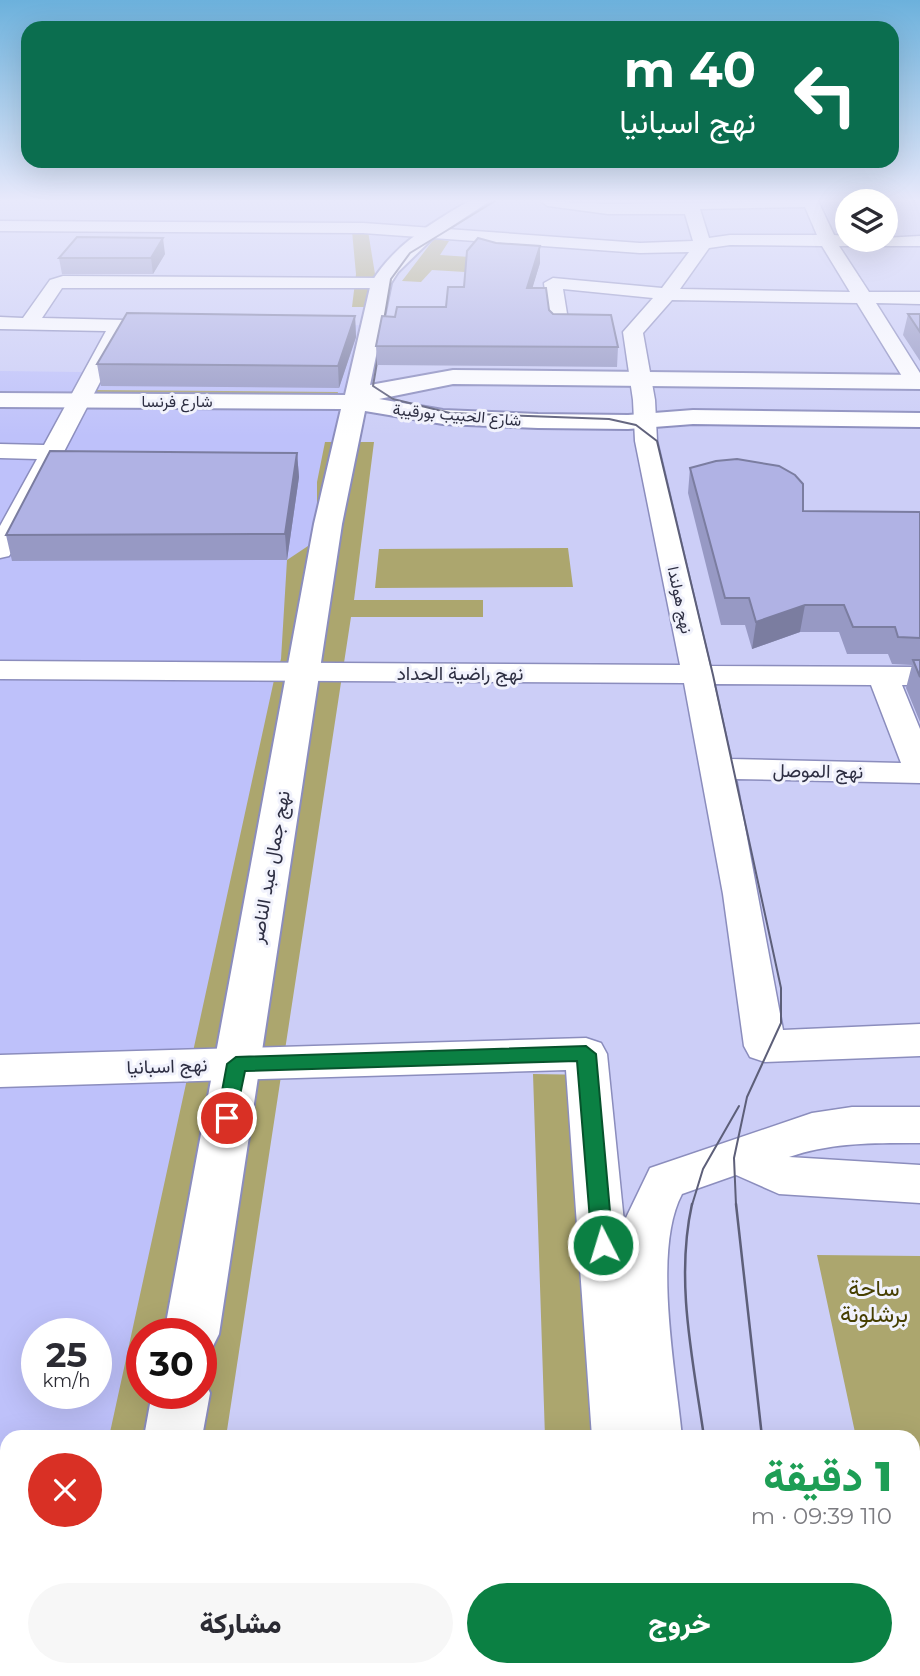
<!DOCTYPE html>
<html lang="ar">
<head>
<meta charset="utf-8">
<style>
	:root { --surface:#fff; --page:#f7f7f7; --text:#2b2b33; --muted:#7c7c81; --accent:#0b8043 }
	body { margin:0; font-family:Montserrat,Vazirmatn,sans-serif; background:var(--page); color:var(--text); direction:rtl; height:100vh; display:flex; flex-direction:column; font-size:26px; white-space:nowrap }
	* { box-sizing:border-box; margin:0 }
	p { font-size:23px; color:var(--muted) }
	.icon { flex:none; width:38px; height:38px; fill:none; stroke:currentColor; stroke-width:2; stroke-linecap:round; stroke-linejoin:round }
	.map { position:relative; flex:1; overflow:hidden; direction:ltr }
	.details { position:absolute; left:0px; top:1430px; width:920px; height:247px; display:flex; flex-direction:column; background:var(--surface); border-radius:21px 21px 0 0; box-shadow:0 7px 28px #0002; direction:rtl }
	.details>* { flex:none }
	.top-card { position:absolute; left:21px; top:21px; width:878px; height:147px; border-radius:21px; box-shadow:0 7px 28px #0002; direction:rtl; background:#0b6e4f; color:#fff; overflow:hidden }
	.tools { position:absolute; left:835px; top:189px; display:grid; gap:14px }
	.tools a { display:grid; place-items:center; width:63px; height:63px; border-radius:50%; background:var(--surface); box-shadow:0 7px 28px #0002; font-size:35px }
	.speed { position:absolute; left:21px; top:1318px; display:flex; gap:14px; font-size:35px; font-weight:700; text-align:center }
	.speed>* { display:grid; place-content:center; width:91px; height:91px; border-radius:50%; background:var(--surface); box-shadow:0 7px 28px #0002; line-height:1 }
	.speed small { font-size:18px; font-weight:400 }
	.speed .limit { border:10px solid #d22; background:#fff; color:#111 }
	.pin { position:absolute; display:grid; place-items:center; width:60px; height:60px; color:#fff; margin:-30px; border:4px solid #fff; border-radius:50%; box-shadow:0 2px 7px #0007 }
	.me { position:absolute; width:77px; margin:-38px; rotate:355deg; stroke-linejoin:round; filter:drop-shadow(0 0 5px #0008) }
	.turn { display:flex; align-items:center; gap:24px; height:147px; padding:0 28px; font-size:32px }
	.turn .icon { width:91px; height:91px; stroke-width:2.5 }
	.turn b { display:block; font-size:49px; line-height:60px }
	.round { display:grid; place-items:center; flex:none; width:74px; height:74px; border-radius:37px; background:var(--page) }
	.head { display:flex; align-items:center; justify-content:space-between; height:119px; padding:0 28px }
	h1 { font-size:42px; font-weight:800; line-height:52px; color:#1e9e55 }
	.action { display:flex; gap:14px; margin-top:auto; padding:14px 28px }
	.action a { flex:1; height:80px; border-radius:42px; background:var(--accent); color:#fff; font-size:28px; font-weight:800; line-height:80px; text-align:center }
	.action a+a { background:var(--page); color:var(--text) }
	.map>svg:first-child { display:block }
</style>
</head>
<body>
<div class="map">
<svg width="920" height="1676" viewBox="0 0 920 1676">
	<rect width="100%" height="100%" fill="#cccef7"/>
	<path fill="#bec1fa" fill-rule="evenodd" d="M379,323L195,1437H7V1608H0V371L307,375L319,329ZM37,1334H96V1393H37ZM142,1334H201V1393H142Z"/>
	<path fill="#aca66e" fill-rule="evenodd" d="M352,231H368L375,274L370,307H352L356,274Z
		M434,239L449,241L440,255L470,257L465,272L432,270L421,282L402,281Z
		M97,390L338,392L336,399L93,397Z
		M325,442H374L354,600H483V617H351L226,1437H109L274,680L281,659L287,560L317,540V482ZM142,1334H201V1393H142Z
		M568,548L573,587L375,588L379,549Z
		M533,1074L594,1075L620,1437H545Z
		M817,1255L920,1256V1676H906L905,1670H914V1437H856Z
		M58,1670H191L190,1676H57Z"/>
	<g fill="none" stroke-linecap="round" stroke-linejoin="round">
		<g stroke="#8b8dbd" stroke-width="3">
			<path id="minor" d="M540,201L608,204L818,201L834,235L847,236V240L920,236V246H839L869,292H920V304L876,303L920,373V387L908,386L857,303L672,300L643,333L655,400L657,441L710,666L920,667V685H902L920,729V783L736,779L783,1030L920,1024V1056L765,1062L750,1057L744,1046L723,894L684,683L0,679V661L680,665L635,441L633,400L623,332L653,298L563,289L568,320H595L605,326C596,336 558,336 549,326L544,283L553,278L662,288L689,252L640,253L363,233L0,231V221L363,223L640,243L693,241L685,214H608L548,206ZM805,207L817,235H730L709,238L700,209ZM730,245L822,246L850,292L680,289L709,248ZM714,684L871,685L901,763L731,759Z
				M63,276L381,278L390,283L381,288H62L42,318L167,321L177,327L167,333L126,332L13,550L9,556L0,558V526L37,459L0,458V444L44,445L106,331L0,329V317L23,318L50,280Z
				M586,1038L601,1043L607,1054L624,1222L650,1168L812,1113L852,1107H920V1143C875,1143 833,1142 789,1157L920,1165V1203L779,1194L736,1175L682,1194C652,1250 676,1372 682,1437H592L566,1070L0,1087V1055Z
				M7,1625V1670H31L28,1676H0V1626Z
				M637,1670H697V1676H637Z"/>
		</g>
		<g stroke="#8b8dbd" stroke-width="4">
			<path id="major" d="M469,201H490L431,240L398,272L391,283L370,385L453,370L920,375V389L453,384L379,399L443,410L538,414L628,415L693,410L920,413V427L693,424L628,429L538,428L443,424L365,411L342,524L219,1334L210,1352L201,1355V1334H164L314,524L341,409L0,407V393L345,395L371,283C395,244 430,224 469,201Z
				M201,1374L210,1393L202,1437H144L152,1393H201Z
				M101,1670H167L166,1676H100Z"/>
		</g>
		<use href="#minor" fill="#fff" fill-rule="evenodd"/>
		<use href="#major" fill="#fff" fill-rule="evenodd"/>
		<path stroke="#5d5f79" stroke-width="2" d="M495,201L410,253L391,279L373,386L393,399L450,413L609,419L636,425L657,441L713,675L781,988V1023L747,1097L734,1158L736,1205
			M692,1205L703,1169L739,1106"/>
		<path stroke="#5d5f79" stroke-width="2.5" d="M692,1204C675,1281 693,1360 704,1437
			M736,1204L762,1437
			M731,1670L732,1676
			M799,1670L800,1676"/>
	</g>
	<path fill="#9799c4" d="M496,243L540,246V263L532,288L553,314L618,347L617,367L377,365L376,346L395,317L446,307L464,287Z
		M165,254L153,274H62L59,258Z
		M908,314H920V361L903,335Z
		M355,316L356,337L339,388L101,386L97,364Z
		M297,453L299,477L287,560L12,561L6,535Z
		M690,468L803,511L920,512V722L906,688L912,665L892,664L888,654H847L839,632H800L752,649L745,625H721L688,493Z"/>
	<path fill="#7b7da0" d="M163,238L165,254L153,274L151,258Z
		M540,246V263L527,306V288Z
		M355,316L356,337L339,388L338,366Z
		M297,453L299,477L287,560L285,534Z
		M805,605L800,632L752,649L756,622Z"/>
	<path fill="#b0b2e4" stroke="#7b7da0" stroke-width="2" d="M77,237L163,238L151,258H59Z
		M478,238L496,243L540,246L527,288H546L549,310L553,314L611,315L618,347L376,346L382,316L395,317L397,307H446L448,287H464L467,251Z
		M127,313L355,316L338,366L97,364Z
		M908,314H920V332Z
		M50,451L297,453L285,534L6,535Z
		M737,459L779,466L795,475L803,484V511L920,512V638L898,637L895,627H853L844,605H805L756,622L749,598H725L690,468L716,461Z
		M913,660H920V677Z"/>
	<linearGradient id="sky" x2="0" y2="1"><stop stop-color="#6cb1dc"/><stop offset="0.46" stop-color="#e8e9fb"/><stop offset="1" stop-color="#e8e9fb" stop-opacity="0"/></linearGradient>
	<rect width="920" height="436" fill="url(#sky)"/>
	<path fill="#0b8043" stroke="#07532c" stroke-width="2" d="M586,1046L596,1054L613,1245L610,1252L603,1255L595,1252L592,1245L577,1061L245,1071L234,1124H220L217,1118L227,1064L236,1057Z"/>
	<g text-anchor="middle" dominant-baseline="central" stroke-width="6" stroke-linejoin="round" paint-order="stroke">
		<g font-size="16" fill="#2d2e42" stroke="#f1f2fc">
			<text x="177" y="401">شارع فرنسا</text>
			<text transform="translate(457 415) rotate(5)">شارع الحبيب بورقيبة</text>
			<text transform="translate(680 600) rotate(78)">نهج هولندا</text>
		</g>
		<g font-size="19" fill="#2d2e42" stroke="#f1f2fc">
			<text x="460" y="673">نهج راضية الحداد</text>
			<text transform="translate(818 771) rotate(1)">نهج الموصل</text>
			<text transform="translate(270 867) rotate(-80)">نهج جمال عبد الناصر</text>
			<text transform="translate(167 1066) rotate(-2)">نهج اسبانيا</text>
		</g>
		<g font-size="23" fill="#463f02" stroke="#f1f2fc">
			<text x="874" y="1288">ساحة<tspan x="874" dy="26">برشلونة</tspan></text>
		</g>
	</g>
</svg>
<div class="tools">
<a><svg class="icon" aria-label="layers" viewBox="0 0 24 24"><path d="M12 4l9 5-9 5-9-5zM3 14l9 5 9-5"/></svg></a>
</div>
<div class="speed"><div>25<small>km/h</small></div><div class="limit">30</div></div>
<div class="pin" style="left:227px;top:1118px;background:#d93025"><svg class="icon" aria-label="arrive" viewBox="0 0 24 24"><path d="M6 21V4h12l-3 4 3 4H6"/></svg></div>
<svg class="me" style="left:603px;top:1245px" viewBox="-20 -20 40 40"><circle r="17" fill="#0b8043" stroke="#fff" stroke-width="3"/><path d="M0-11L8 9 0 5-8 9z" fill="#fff"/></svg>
<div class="top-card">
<div class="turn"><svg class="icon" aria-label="left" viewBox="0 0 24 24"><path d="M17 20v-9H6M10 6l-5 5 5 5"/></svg><div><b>40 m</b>نهج اسبانيا</div></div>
</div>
<section class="details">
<div class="head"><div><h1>1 دقيقة</h1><p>110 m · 09:39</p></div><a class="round" style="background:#d93025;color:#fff"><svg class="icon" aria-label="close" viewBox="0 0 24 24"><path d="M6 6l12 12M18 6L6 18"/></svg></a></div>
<div class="action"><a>خروج</a><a>مشاركة</a></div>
</section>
</div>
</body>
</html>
